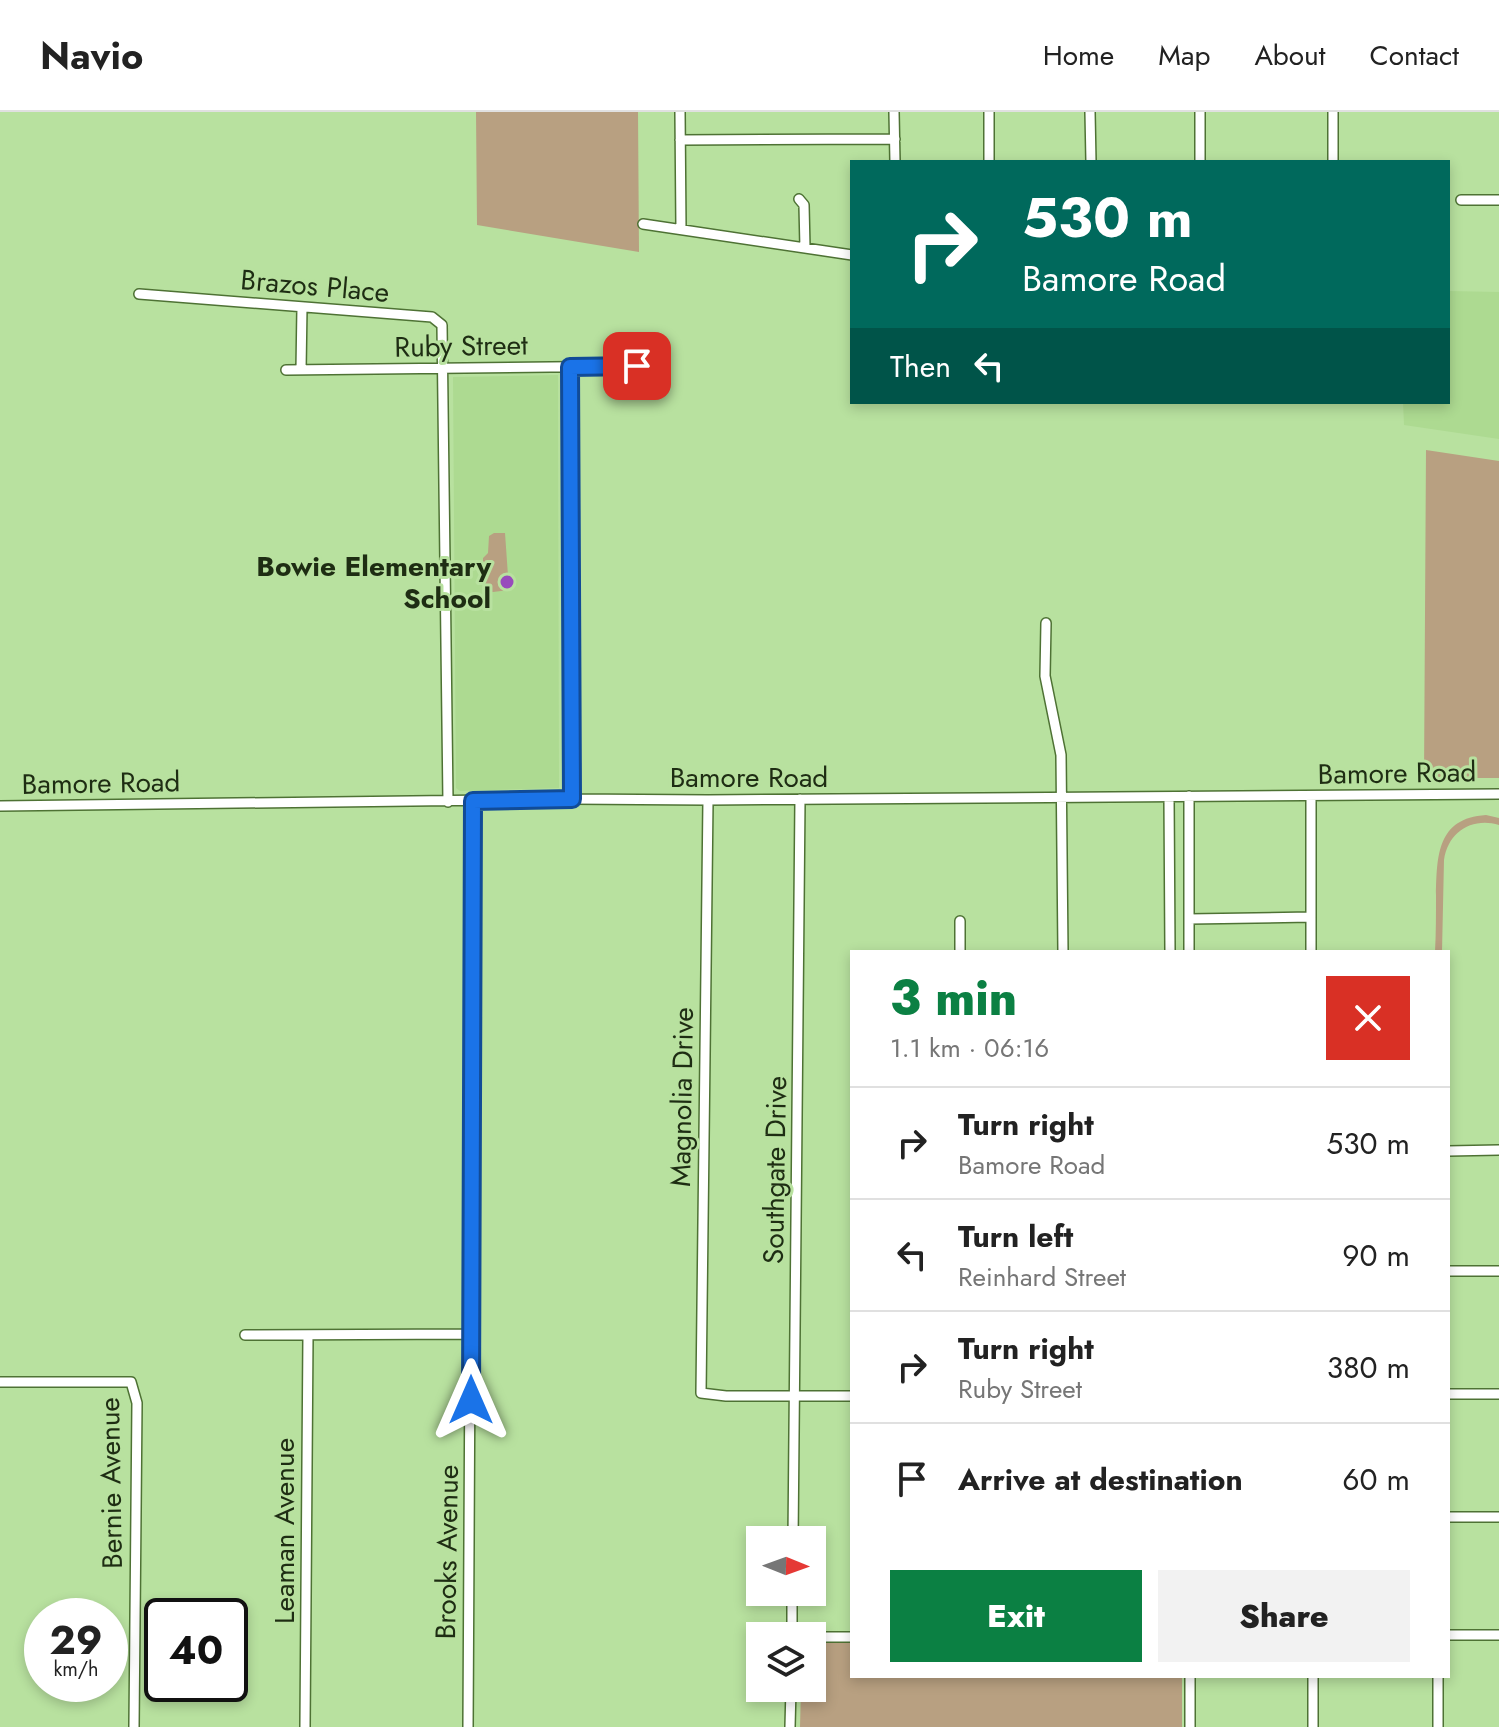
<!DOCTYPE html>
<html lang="en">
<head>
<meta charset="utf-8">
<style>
	:root { --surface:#fff; --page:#f2f2f2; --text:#222; --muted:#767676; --line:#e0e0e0; --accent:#0b8043 }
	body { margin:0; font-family:Jost,sans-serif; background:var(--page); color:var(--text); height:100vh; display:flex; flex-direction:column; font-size:30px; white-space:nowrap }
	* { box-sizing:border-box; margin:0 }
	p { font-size:26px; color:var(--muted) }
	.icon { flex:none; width:44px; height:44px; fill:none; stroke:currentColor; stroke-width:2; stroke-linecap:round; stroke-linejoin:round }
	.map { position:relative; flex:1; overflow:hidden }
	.details { position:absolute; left:850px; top:838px; width:600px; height:728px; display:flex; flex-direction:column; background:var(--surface); border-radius:0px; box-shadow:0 4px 12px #0003 }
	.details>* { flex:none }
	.banner { position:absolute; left:850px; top:48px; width:600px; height:244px; border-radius:0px; box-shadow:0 4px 12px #0003; background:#00695c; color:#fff; overflow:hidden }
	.needle { width:52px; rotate:91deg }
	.controls { position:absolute; left:746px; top:1414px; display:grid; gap:16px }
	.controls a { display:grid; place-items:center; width:80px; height:80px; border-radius:0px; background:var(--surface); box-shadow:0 4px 12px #0003; font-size:40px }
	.speed { position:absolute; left:24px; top:1486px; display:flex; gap:16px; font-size:40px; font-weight:700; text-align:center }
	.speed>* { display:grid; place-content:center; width:104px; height:104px; border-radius:50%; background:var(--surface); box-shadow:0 4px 12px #0003; line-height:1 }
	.speed small { font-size:20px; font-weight:400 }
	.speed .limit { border:4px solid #111; border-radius:12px; background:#fff; color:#111 }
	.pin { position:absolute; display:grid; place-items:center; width:68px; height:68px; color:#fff; margin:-34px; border-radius:16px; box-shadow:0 4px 12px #0006 }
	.me { position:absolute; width:88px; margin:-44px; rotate:0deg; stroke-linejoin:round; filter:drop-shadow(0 0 6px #0008) }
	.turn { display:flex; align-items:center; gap:28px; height:168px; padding:0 40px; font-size:36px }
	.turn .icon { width:104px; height:104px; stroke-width:2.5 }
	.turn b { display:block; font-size:56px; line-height:68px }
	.then { display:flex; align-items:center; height:76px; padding:0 40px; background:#0003; gap:16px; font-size:30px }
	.round { display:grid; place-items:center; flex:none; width:84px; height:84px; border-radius:0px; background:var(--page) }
	.overview { display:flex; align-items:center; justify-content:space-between; height:136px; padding:0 40px }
	h1 { font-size:48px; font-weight:800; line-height:60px; color:var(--accent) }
	.cta { display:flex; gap:16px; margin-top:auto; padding:16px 40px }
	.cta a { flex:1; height:92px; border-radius:0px; background:var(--accent); color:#fff; font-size:32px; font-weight:800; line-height:92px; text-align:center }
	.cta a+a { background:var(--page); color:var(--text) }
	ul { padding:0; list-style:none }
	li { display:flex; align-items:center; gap:24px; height:112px; padding:0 40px; border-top:2px solid var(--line) }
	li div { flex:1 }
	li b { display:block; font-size:30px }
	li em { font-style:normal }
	header { display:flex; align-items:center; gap:48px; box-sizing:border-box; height:112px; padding:0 40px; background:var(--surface); border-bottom:2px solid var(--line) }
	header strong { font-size:38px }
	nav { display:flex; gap:44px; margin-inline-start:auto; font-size:28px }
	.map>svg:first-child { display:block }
</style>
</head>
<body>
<header>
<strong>Navio</strong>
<nav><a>Home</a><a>Map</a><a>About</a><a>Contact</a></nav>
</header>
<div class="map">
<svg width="1499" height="1615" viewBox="0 0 1499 1615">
	<rect width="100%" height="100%" fill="#b8e19f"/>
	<path fill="#adda91" d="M1448,179L1499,180V327L1404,313L1403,290H1448Z
		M558,263L559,676L460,679L456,676L453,265Z"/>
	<path fill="#b8a081" d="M476,0H638L639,140L477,113Z
		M1426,338L1499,349V666H1424Z
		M494,421H505L509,478L485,481L483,470V446L488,441L489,424Z
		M1486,703L1499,706V713C1472,705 1448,720 1444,748L1442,840H1435C1436,821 1436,802 1436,783C1437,744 1437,706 1486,703Z
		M812,1530H852V1564H1182V1615H800L801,1576H812Z"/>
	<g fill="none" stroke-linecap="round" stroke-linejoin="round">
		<g stroke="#4e7234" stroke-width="12">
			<path id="minor" d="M680,0L681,117
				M894,0L895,50
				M989,0V50
				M1090,0L1091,50
				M1200,0V50
				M1333,0V50
				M680,28L895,27
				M799,87L804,93L805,136
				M1461,88H1499
				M643,112L852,143
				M139,182L432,205L442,213L448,690
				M570,255L572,687
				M286,258L637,254
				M301,258L302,195
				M1046,511L1045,564L1061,643L1063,840
				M1189,684V840
				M1311,684V840
				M1169,685L1170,840
				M708,688L701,1281L726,1284H852
				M0,694L572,687L708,688L1499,682
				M1189,807L1311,805
				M960,840V809
				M1448,1039L1499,1038
				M1448,1159H1499
				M245,1223L471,1222
				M0,1270H131L137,1291L134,1615
				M1448,1282H1499
				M1448,1405H1499
				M793,1428L800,687
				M1448,1523H1499
				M792,1524V1480
				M812,1525H852
				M1313,1564V1615
				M1438,1564V1615
				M305,1615L308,1223
				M468,1615L473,689
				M790,1615L791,1576
				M1190,1615V1564"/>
		</g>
		<use href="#minor" stroke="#fff" stroke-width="9"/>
	</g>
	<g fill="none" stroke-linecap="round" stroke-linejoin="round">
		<g stroke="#114b97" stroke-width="20">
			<path id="route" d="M471,1288L473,689L572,687L570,255L637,254"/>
		</g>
		<use href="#route" stroke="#1a73e8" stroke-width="14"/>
	</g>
	<circle fill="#984bbc" stroke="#b8e19f" stroke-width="3" cx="507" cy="470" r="8"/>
	<g text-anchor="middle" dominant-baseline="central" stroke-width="6" stroke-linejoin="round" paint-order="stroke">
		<g font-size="28" fill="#1e2d13" stroke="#b8e19f">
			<text transform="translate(315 174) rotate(5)">Brazos Place</text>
			<text transform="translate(461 234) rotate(-1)">Ruby Street</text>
			<text transform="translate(1397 661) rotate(-1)">Bamore Road</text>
			<text x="749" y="665">Bamore Road</text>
			<text transform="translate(101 671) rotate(-1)">Bamore Road</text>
			<text transform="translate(682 985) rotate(-89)">Magnolia Drive</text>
			<text transform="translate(775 1058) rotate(-89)">Southgate Drive</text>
			<text transform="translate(111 1371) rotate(-91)">Bernie Avenue</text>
			<text transform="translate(284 1419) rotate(-90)">Leaman Avenue</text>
			<text transform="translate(447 1440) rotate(-89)">Brooks Avenue</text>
		</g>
		<g font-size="28" font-weight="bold" fill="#1e2d13" stroke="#b8e19f" text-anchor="end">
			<text x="491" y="454">Bowie Elementary<tspan x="491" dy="32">School</tspan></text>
		</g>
	</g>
</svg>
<div class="controls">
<a><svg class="needle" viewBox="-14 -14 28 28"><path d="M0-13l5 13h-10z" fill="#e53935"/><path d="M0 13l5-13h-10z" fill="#767676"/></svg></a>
<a><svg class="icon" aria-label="layers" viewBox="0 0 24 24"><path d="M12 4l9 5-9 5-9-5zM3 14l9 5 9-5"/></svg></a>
</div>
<div class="speed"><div>29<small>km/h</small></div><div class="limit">40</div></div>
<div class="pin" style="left:637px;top:254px;background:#d93025"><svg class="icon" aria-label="arrive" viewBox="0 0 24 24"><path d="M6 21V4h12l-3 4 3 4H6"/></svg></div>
<svg class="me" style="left:471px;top:1288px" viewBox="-20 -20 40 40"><path d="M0-17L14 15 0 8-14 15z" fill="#1a73e8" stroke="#fff" stroke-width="4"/></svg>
<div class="banner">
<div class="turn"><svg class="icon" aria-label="right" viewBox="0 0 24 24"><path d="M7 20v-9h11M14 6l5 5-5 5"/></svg><div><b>530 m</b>Bamore Road</div></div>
<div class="then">Then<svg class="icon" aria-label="left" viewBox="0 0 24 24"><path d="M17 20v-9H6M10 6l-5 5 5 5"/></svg></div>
</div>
<section class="details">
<div class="overview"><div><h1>3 min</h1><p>1.1 km · 06:16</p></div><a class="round" style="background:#d93025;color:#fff"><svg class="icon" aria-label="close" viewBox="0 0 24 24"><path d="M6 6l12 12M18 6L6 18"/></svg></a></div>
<ul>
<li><svg class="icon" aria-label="right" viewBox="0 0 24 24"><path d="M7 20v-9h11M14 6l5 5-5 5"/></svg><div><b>Turn right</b><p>Bamore Road</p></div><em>530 m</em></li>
<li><svg class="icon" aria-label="left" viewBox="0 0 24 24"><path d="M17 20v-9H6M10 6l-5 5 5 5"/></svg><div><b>Turn left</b><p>Reinhard Street</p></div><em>90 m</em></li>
<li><svg class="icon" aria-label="right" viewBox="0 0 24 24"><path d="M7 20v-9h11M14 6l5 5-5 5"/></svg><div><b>Turn right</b><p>Ruby Street</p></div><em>380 m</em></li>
<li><svg class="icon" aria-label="arrive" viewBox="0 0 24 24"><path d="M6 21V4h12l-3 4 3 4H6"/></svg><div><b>Arrive at destination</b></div><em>60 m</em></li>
</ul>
<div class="cta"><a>Exit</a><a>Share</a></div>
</section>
</div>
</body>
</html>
